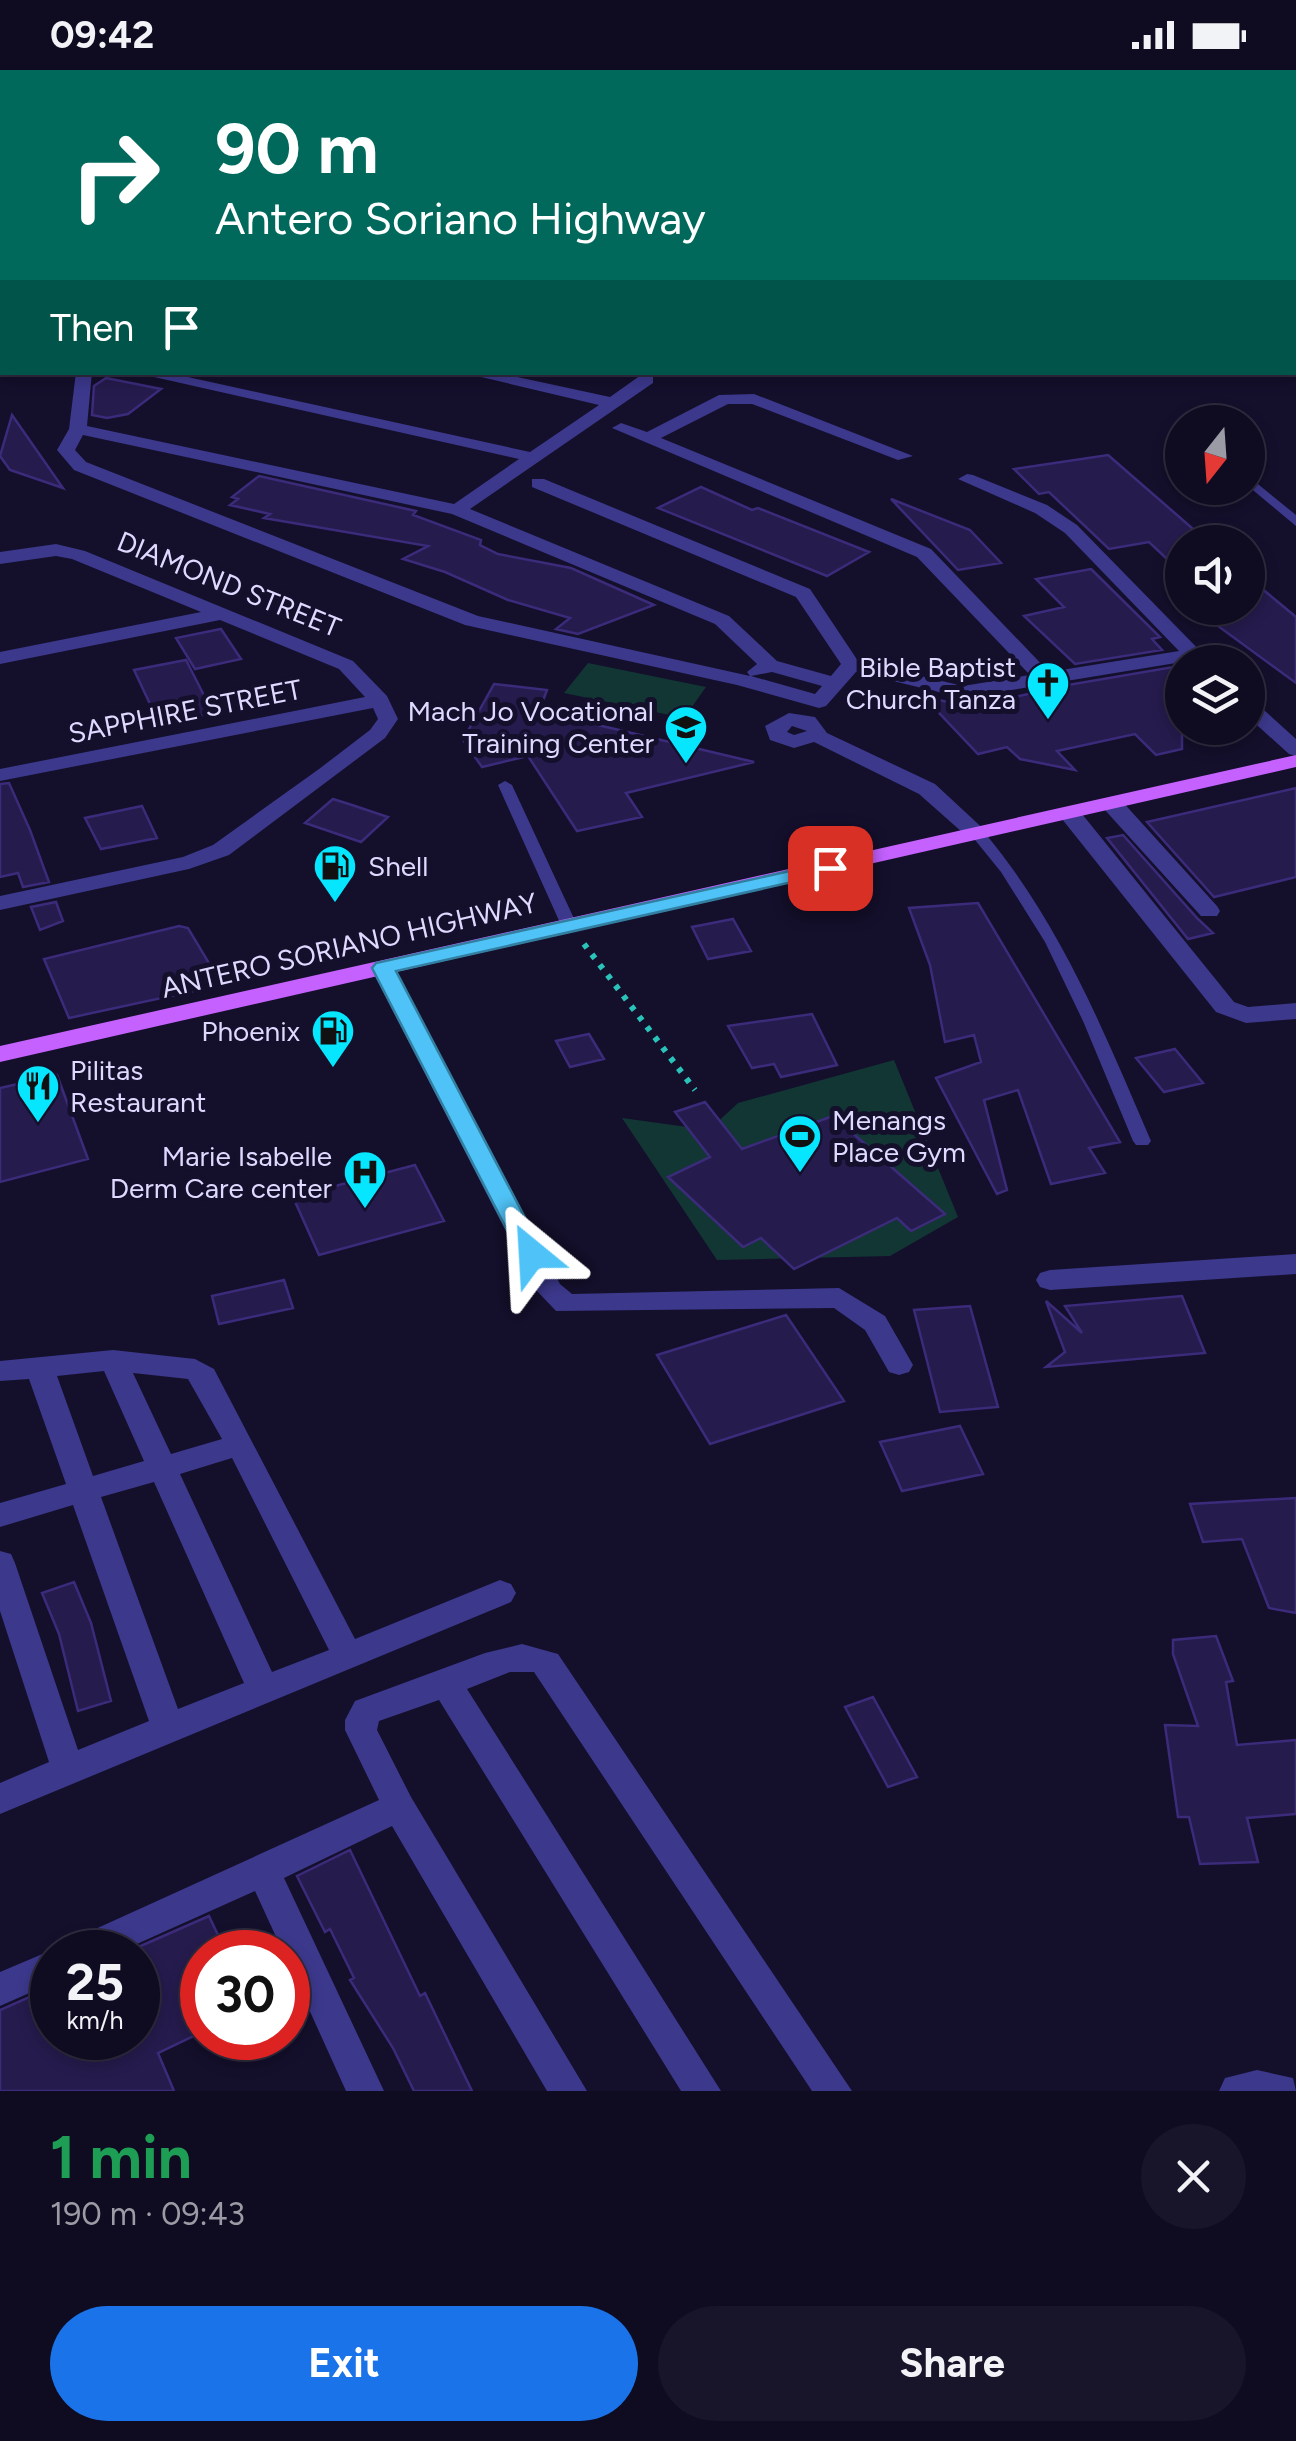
<!DOCTYPE html>
<html lang="en">
<head>
<meta charset="utf-8">
<style>
	:root { --surface:#0f0b20; --page:#181429; --text:#f1f3f6; --muted:#9b9ba5; --line:#2f2b3e; --accent:#1a73e8 }
	body { margin:0; font-family:Figtree,sans-serif; background:var(--page); color:var(--text); height:100vh; display:flex; flex-direction:column; font-size:38px; white-space:nowrap }
	* { box-sizing:border-box; margin:0 }
	p { font-size:32px; color:var(--muted) }
	.icon { flex:none; width:55px; height:55px; fill:none; stroke:currentColor; stroke-width:2; stroke-linecap:round; stroke-linejoin:round }
	.map { position:relative; height:2021px; overflow:hidden }
	.drawer { display:flex; flex-direction:column; background:var(--surface); flex:1 }
	.drawer>* { flex:none }
	.hud { position:absolute; left:0px; top:0px; width:1298px; height:305px; box-shadow:0 5px 15px #0003,0 0 0 2px var(--line); background:#00695c; color:#fff; overflow:hidden }
	.needle { width:65px; rotate:197deg }
	.buttons { position:absolute; left:1165px; top:335px; display:grid; gap:20px }
	.buttons a { display:grid; place-items:center; width:100px; height:100px; border-radius:50%; background:var(--surface); box-shadow:0 5px 15px #0003,0 0 0 2px var(--line); font-size:50px }
	.speed { position:absolute; left:30px; top:1860px; display:flex; gap:20px; font-size:50px; font-weight:700; text-align:center }
	.speed>* { display:grid; place-content:center; width:130px; height:130px; border-radius:50%; background:var(--surface); box-shadow:0 5px 15px #0003,0 0 0 2px var(--line); line-height:1 }
	.speed small { font-size:25px; font-weight:400 }
	.speed .limit { border:15px solid #d22; background:#fff; color:#111 }
	.pin { position:absolute; display:grid; place-items:center; width:85px; height:85px; color:#fff; margin:-42px; border-radius:20px; box-shadow:0 5px 15px #0006 }
	.me { position:absolute; width:110px; margin:-55px; rotate:333deg; stroke-linejoin:round; filter:drop-shadow(0 0 8px #0008) }
	.turn { display:flex; align-items:center; gap:35px; height:210px; padding:0 50px; font-size:45px }
	.turn .icon { width:130px; height:130px; stroke-width:2.5 }
	.turn b { display:block; font-size:70px; line-height:85px }
	.then { display:flex; align-items:center; height:95px; padding:0 50px; background:#0003; gap:20px; font-size:38px }
	.round { display:grid; place-items:center; flex:none; width:105px; height:105px; border-radius:52px; background:var(--page) }
	.headline { display:flex; align-items:center; justify-content:space-between; height:170px; padding:0 50px }
	h1 { font-size:60px; font-weight:700; line-height:75px; color:#1e9e55 }
	.primary-button { display:flex; gap:20px; margin-top:auto; padding:20px 50px }
	.primary-button a { flex:1; height:115px; border-radius:60px; background:var(--accent); color:#fff; font-size:40px; font-weight:700; line-height:115px; text-align:center }
	.primary-button a+a { background:var(--page); color:var(--text) }
	.status { display:flex; justify-content:space-between; align-items:center; height:70px; padding:0 50px; background:var(--surface); direction:ltr }
	.status svg { height:28px; fill:currentColor }
	.map>svg:first-child { display:block }
</style>
</head>
<body>
<div class="status"><b>09:42</b><svg viewBox="0 0 49 12"><path d="M0 12V9h3v3zM5 12V6h3v6zM10 12V3h3v9zM15 12V0h3v12zM26 1h20v11H26zM47 4h2v5h-2z"/></svg></div>
<div class="map">
<svg width="1296" height="2021" viewBox="0 0 1296 2021">
	<rect width="100%" height="100%" fill="#140f2b"/>
	<path fill="#123634" d="M588,593L706,617L684,648L564,623Z
		M894,990L958,1147L890,1186L717,1190L622,1048L709,1060L738,1033Z"/>
	<path fill="#251b4d" stroke="#3b2b7a" stroke-width="2.5" d="M106,308L161,319L128,344L107,348L92,345L94,316Z
		M12,345L63,418L10,400L0,386Z
		M1108,385L1208,472H1182V503L1149,472L1109,479L1049,422L1039,424L1014,399Z
		M259,406L416,441L413,445L481,470L480,475L498,484L571,498L654,535L578,564L556,559L570,548L508,530L445,502L403,489L428,476L264,448L270,444L230,435L238,429L232,427Z
		M701,417L752,440L758,438L869,482L827,506L658,438Z
		M891,429L970,460L1001,493L958,500Z
		M1091,499L1160,567L1152,569L1162,580L1075,594L1024,546L1064,537L1036,509Z
		M1248,507L1296,547V613L1207,548L1248,539Z
		M221,559L241,589L195,599L176,568Z
		M186,590L213,643L159,653L134,600Z
		M1179,596L1182,600V679L1156,685L1135,664L1057,681L1075,700L1020,689L1007,677L978,684L924,627L977,638L975,636L1068,615Z
		M494,614L547,620L539,641L754,692L626,723L642,747L577,761L528,686L482,697L463,670Z
		M9,713L30,760L49,812L23,817L18,803L0,807V714Z
		M1296,718V807L1214,827L1147,752Z
		M333,729L352,735L388,747L361,772L305,753Z
		M142,736L157,768L101,779L85,748Z
		M1123,765L1198,849L1213,863L1188,869L1107,768Z
		M56,832L63,851L40,860L31,837Z
		M978,833L1120,1072L1089,1078L1105,1103L1051,1114L1018,1020L984,1030L1007,1120L997,1124L936,1008L981,992L974,965L945,972L930,895L909,838Z
		M733,849L751,881L708,889L692,857Z
		M179,856L188,858L222,915L69,948L44,889Z
		M812,944L837,995L781,1007L774,994L752,998L728,956Z
		M589,964L604,989L570,997L556,971Z
		M1175,979L1203,1013L1164,1022L1136,988Z
		M57,1005L88,1089L0,1112V1018Z
		M705,1032L742,1079L833,1046L945,1144L911,1161L897,1148L794,1199L761,1168L743,1177L668,1107L710,1087L675,1042Z
		M415,1095L444,1151L319,1185L293,1127Z
		M284,1210L293,1238L219,1254L212,1226Z
		M1182,1226L1205,1283L1046,1297L1065,1282L1046,1231L1082,1263L1065,1236Z
		M970,1236L998,1337L940,1342L914,1240Z
		M786,1245L844,1331L710,1374L657,1285Z
		M960,1356L983,1404L902,1421L880,1372Z
		M1296,1428V1543L1269,1538L1242,1469L1203,1472L1190,1434Z
		M74,1512L91,1553L111,1631L78,1641L59,1564L42,1523Z
		M1216,1566L1233,1611L1226,1612L1237,1675L1296,1670V1744L1247,1748L1258,1792L1200,1794L1189,1747H1178L1165,1655L1198,1656L1173,1584V1570Z
		M873,1627L917,1707L888,1717L845,1637Z
		M350,1780L420,1926L425,1923L472,2021H414L393,1978L350,1910L354,1908L330,1859L325,1862L297,1806Z
		M209,1846L226,1882H202V1895L183,1904L202,1948V1962L158,1983L174,2021H0V1940L52,1917V1968H138V1882H127Z"/>
	<g fill="none" stroke-linecap="round" stroke-linejoin="round">
		<path stroke="#2ac3ba" stroke-width="6" stroke-dasharray="5 8" stroke-linecap="butt" d="M584,874L695,1020"/>
		<path fill="#3c388c" fill-rule="evenodd" d="M981,0H989V2H981Z
			M1248,406L1296,445V456L1248,416Z
			M505,711L512,715L577,855L575,858H563L561,855L498,715Z
			M979,760L984,762C1061,854 1104,962 1151,1071L1148,1075H1136L1133,1071L1083,951L1045,872L1001,802L971,765Z"/>
		<path fill="#3c388c" fill-rule="evenodd" d="M1046,0H1061L1062,2H1047Z
			M1295,113H1296V121H1295Z
			M76,302H92L87,356L454,434L519,389L132,302H165L530,382L599,335L460,302H494L610,327L641,305H653V313L470,439L729,546L777,591L831,606L841,594L796,527L532,417V409H544L810,519L858,591L963,616L1030,605L917,487L612,358L621,353L647,362L719,325L754,324L913,386L898,390L752,334H728L661,368L931,479L1049,602L1179,581L1065,463L1035,443L958,409L967,404L973,405L1047,435L1077,455L1211,592H1182L963,628L856,602L826,636L819,638L737,615L465,555L74,400L57,380L69,359ZM83,365L452,444L715,554L757,594L747,602L750,606L478,546L86,392L75,380ZM772,602L822,616L815,624L751,606Z
			M56,474L85,481L353,591L387,626L398,649L385,668L229,785L189,799L0,840V826L183,787L213,775L319,699L370,660L378,649L373,638L0,711V699L365,627L339,599L220,550L0,594V582L201,542L72,489L56,486L0,494V482Z
			M1248,630L1255,632L1296,669V686L1289,684L1248,647Z
			M789,643L815,647L827,663L935,714L990,765L987,770H971L919,724L814,672L794,678L770,670L765,656ZM792,656L807,661L794,665L787,662Z
			M1112,728L1120,729L1217,836L1220,841L1217,846H1201L1104,739L1101,734L1104,729Z
			M1070,737L1078,739L1234,932L1248,937L1296,933V949L1246,953L1216,942L1062,749L1059,744Z
			M383,891L395,898L560,1214L572,1224L839,1218L885,1246L913,1295L909,1302L899,1305L889,1302L865,1260L834,1238L556,1241L536,1220L371,898Z
			M1296,1184V1204L1050,1220L1040,1217L1036,1210L1040,1203L1050,1200Z
			M113,1280L195,1289L214,1299L355,1569L500,1510L511,1514L516,1523L511,1532L0,1744V1713L49,1692L0,1541V1481L11,1484L15,1493L78,1680L149,1651L73,1435L0,1457V1433L66,1414L29,1309L0,1311V1291ZM104,1301L144,1391L93,1406L57,1306ZM133,1303L188,1309L222,1369L171,1384ZM232,1388L329,1580L272,1602L180,1404ZM154,1412L244,1613L178,1639L101,1427Z
			M522,1574L558,1584L852,2021H812L534,1602H510L467,1619L721,2021H681L439,1630L379,1651L377,1660L411,1727L587,2021H547L392,1756L284,1808L384,2021H346L288,1893V1882H283L255,1821L119,1882H64L69,1871L379,1730L345,1660V1650L355,1631L485,1583Z
			M52,1880L60,1882H52V1913L0,1936V1902Z
			M1257,2000L1293,2008L1296,2021H1219L1225,2008Z"/>
		<path fill="#c461ff" fill-rule="evenodd" d="M1296,685V697L0,992V976Z"/>
	</g>
	<path fill="#4fc3f7" stroke="#337fa1" stroke-width="2.5" d="M830,792L837,793V802L396,901L544,1184L532,1193L523,1191L372,898L376,893Z"/>
	<defs>
		<g id="church-pin" transform="scale(2.25)"><path d="M0 17L-7.5 6A9.5 9.5 0 1 1 7.5 6Z" fill="#06e6ff" stroke="#140f2b"/><path d="M-1.2-6h2.4v3.5h3.3v2.4h-3.3V6h-2.4V-.1h-3.3v-2.4h3.3Z" fill="#111"/></g>
		<g id="school-pin" transform="scale(2.25)"><path d="M0 17L-7.5 6A9.5 9.5 0 1 1 7.5 6Z" fill="#06e6ff" stroke="#140f2b"/><path d="M0-5L7-2L0 1L-7-2ZM-4 1L0 2.5L4 1V4Q0 6-4 4Z" fill="#111"/></g>
		<g id="fuel-pin" transform="scale(2.25)"><path d="M0 17L-7.5 6A9.5 9.5 0 1 1 7.5 6Z" fill="#06e6ff" stroke="#140f2b"/><path d="M-5.5-6h7V0h2V4h1.3V-2.5L3-4.5l.8-.8L6-3V5H2.5V1h-1V6h-7ZM-4.2-4.7v3.2H.2V-4.7Z" fill="#111"/></g>
		<g id="restaurant-pin" transform="scale(2.25)"><path d="M0 17L-7.5 6A9.5 9.5 0 1 1 7.5 6Z" fill="#06e6ff" stroke="#140f2b"/><path d="M-5-6h1v4h1v-4h1v4h1v-4h1v5L-1.5 .5V6h-2V.5L-5-1ZM5-6V6H3V1.5H1.5Q1.5-4 5-6Z" fill="#111"/></g>
		<g id="stadium-pin" transform="scale(2.25)"><path d="M0 17L-7.5 6A9.5 9.5 0 1 1 7.5 6Z" fill="#06e6ff" stroke="#140f2b"/><path d="M0-5a6.5 5 0 1 0 0 10a6.5 5 0 1 0 0-10ZM-3.5-1.8h7v3.6h-7Z" fill="#111"/></g>
		<g id="hospital-pin" transform="scale(2.25)"><path d="M0 17L-7.5 6A9.5 9.5 0 1 1 7.5 6Z" fill="#06e6ff" stroke="#140f2b"/><path d="M-5-5h3v3.5h4V-5h3V5h-3V1.5h-4V5h-3Z" fill="#111"/></g>
	</defs>
	<g fill-rule="evenodd">
		<use href="#church-pin" x="1048" y="613"/>
		<use href="#school-pin" x="686" y="657"/>
		<use href="#fuel-pin" x="335" y="796"/>
		<use href="#fuel-pin" x="333" y="961"/>
		<use href="#restaurant-pin" x="38" y="1016"/>
		<use href="#stadium-pin" x="800" y="1066"/>
		<use href="#hospital-pin" x="365" y="1102"/>
	</g>
	<g text-anchor="middle" dominant-baseline="central" stroke-width="10" stroke-linejoin="round" paint-order="stroke">
		<g font-size="28" fill="#dedaff" stroke="#140f2b">
			<text transform="translate(229 514) rotate(22)">DIAMOND STREET</text>
			<text transform="translate(185 641) rotate(-11)">SAPPHIRE STREET</text>
			<text transform="translate(349 875) rotate(-13)">ANTERO SORIANO HIGHWAY</text>
		</g>
		<g font-size="28" fill="#dedaff" stroke="#140f2b" text-anchor="end">
			<text x="1016" y="597">Bible Baptist<tspan x="1016" dy="32">Church Tanza</tspan></text>
			<text x="654" y="641">Mach Jo Vocational<tspan x="654" dy="32">Training Center</tspan></text>
			<text x="368" y="796" text-anchor="start">Shell</text>
			<text x="300" y="961">Phoenix</text>
			<text x="70" y="1000" text-anchor="start">Pilitas<tspan x="70" dy="32">Restaurant</tspan></text>
			<text x="832" y="1050" text-anchor="start">Menangs<tspan x="832" dy="32">Place Gym</tspan></text>
			<text x="332" y="1086">Marie Isabelle<tspan x="332" dy="32">Derm Care center</tspan></text>
		</g>
	</g>
</svg>
<div class="buttons">
<a><svg class="needle" viewBox="-14 -14 28 28"><path d="M0-13l5 13h-10z" fill="#e53935"/><path d="M0 13l5-13h-10z" fill="#9b9ba5"/></svg></a>
<a><svg class="icon" aria-label="sound" viewBox="0 0 24 24"><path d="M4 9h4l5-4v14l-5-4H4zM17 9q2 3 0 6"/></svg></a>
<a><svg class="icon" aria-label="layers" viewBox="0 0 24 24"><path d="M12 4l9 5-9 5-9-5zM3 14l9 5 9-5"/></svg></a>
</div>
<div class="speed"><div>25<small>km/h</small></div><div class="limit">30</div></div>
<div class="pin" style="left:830px;top:798px;background:#d93025"><svg class="icon" aria-label="arrive" viewBox="0 0 24 24"><path d="M6 21V4h12l-3 4 3 4H6"/></svg></div>
<svg class="me" style="left:532px;top:1184px" viewBox="-20 -20 40 40"><path d="M0-17L14 15 0 8-14 15z" fill="#4fc3f7" stroke="#fff" stroke-width="4"/></svg>
<div class="hud">
<div class="turn"><svg class="icon" aria-label="right" viewBox="0 0 24 24"><path d="M7 20v-9h11M14 6l5 5-5 5"/></svg><div><b>90 m</b>Antero Soriano Highway</div></div>
<div class="then">Then<svg class="icon" aria-label="arrive" viewBox="0 0 24 24"><path d="M6 21V4h12l-3 4 3 4H6"/></svg></div>
</div>
</div>
<section class="drawer">
<div class="headline"><div><h1>1 min</h1><p>190 m · 09:43</p></div><a class="round"><svg class="icon" aria-label="close" viewBox="0 0 24 24"><path d="M6 6l12 12M18 6L6 18"/></svg></a></div>
<div class="primary-button"><a>Exit</a><a>Share</a></div>
</section>
</body>
</html>
